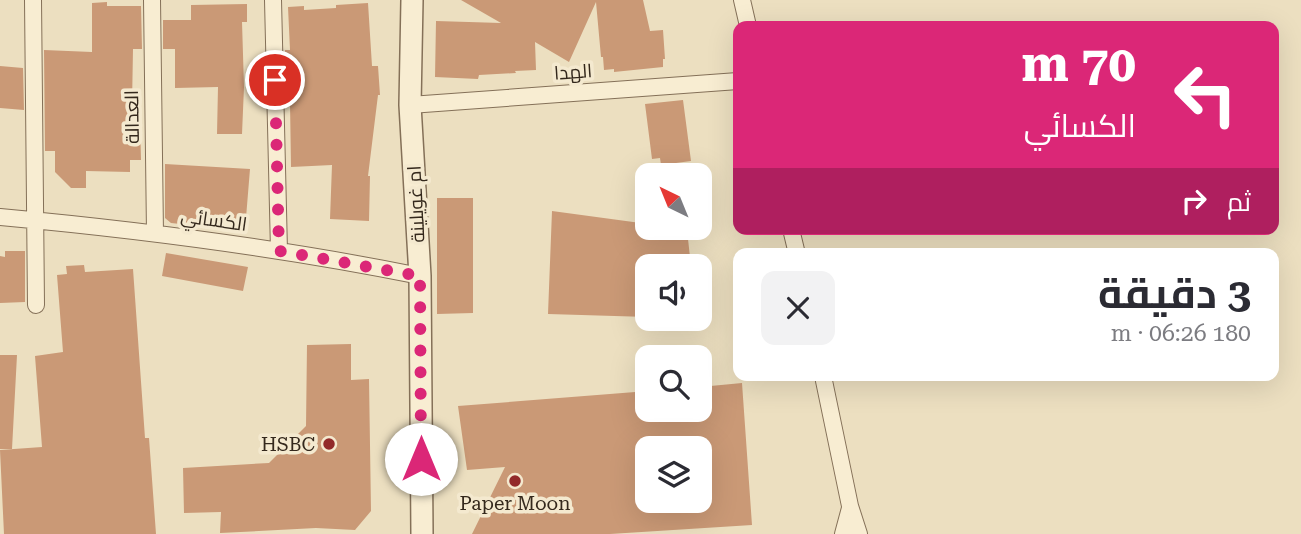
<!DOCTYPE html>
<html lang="ar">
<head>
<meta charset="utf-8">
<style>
	:root { --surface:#fff; --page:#f2f2f3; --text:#2b2b33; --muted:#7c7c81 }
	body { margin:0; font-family:"Roboto Serif",Cairo,serif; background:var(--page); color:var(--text); direction:rtl; height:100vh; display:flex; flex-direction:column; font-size:26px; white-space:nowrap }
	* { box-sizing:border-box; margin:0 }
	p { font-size:23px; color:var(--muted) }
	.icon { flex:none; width:38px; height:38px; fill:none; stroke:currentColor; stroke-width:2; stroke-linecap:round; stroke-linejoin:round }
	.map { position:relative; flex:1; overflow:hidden; direction:ltr }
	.sheet { position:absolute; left:733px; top:248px; width:546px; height:133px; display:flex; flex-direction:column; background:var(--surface); border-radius:14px; box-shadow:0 7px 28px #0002; direction:rtl }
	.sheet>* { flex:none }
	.banner { position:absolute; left:733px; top:21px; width:546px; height:214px; border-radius:14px; box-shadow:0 7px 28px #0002; direction:rtl; background:#db2777; color:#fff; overflow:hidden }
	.needle { width:46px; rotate:317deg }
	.controls { position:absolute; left:635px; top:163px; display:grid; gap:14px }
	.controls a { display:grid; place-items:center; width:77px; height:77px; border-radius:14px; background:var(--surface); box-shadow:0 7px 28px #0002; font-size:35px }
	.pin { position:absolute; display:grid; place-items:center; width:60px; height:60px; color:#fff; margin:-30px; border:4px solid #fff; border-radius:50%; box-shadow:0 2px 7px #0007 }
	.me { position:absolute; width:77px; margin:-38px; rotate:0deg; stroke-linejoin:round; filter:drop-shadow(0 0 5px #0008) }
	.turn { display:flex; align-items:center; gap:24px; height:147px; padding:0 28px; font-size:32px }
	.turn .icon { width:91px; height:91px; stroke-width:2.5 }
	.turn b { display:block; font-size:49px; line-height:60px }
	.then { display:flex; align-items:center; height:66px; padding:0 28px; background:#0003; gap:14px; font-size:26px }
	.round { display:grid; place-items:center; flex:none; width:74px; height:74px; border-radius:14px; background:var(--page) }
	.overview { display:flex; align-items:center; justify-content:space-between; height:119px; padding:0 28px }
	h1 { font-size:42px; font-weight:700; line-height:52px }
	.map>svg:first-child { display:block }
</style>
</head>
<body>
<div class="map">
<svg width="1301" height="534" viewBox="0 0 1301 534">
	<rect width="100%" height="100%" fill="#ecdfc0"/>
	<path fill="#ca9976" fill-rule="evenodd" d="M461,0H643L650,31L663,30L665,59H663V67L614,72V69L604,70L603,57H601L596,2L569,62L535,42L536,70L515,71L516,73L479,75L478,79L435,77L436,21L501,23Z
		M107,2V6H141L142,49H133L132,105H134L133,120L140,121L141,160H130V172L86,171V188H71L55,172V151H45L44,50L92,52V3Z
		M368,3L372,66H378L380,95H378L368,176H370L369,221L330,219L332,165L291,167L290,102L286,103L285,50H290L288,7L304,6V10L336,8V5Z
		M247,4V22H242L244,87L242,134H217L218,87L175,88V49H163V20H191V5Z
		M0,66L23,68L24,110L0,108Z
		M683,100L691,161L661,165L660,158L652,159L645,104Z
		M165,164L250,169L245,230L219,228L201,210L199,226L171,223L165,218Z
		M437,198H473V313L437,314Z
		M552,211L648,224V228L687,230L691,266H648V317L548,314Z
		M5,251H25V302L0,303V256L5,257Z
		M166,253L248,267L243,291L162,276Z
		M84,265L85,272L133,269L145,438H149L156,534H4L0,450L42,447L35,356L63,352L57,275L67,274L66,266Z
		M351,344V380L369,379L371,511L355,530L316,528L220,533L221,512L184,513L183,468L269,463L306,426L307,345Z
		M0,355H17L12,449H0Z
		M742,383L752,525L610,534H472L505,467L467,470L458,406L648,391V410H700V387ZM648,448H700V500H648Z"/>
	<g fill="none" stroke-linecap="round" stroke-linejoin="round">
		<g stroke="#847058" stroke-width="18">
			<path id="minor" d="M33,0L36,305
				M152,0L155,233
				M273,0L279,251
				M742,0L748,26
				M410,105L738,81
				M0,217C141,230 281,248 420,276
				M791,229L797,254
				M823,376L850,506L859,534
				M843,534L850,508"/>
		</g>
		<g stroke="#847058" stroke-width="24">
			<path id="tertiary" d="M412,0L410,105L420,276L422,534"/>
		</g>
		<use href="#minor" stroke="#f8edd2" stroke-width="16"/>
		<use href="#tertiary" stroke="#f8edd2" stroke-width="21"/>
	</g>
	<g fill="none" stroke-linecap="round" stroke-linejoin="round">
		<path stroke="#db2777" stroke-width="12" stroke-dasharray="0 21.6" d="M275,80L279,251L420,276L421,459"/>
	</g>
	<g fill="#922a2a" stroke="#f4e9cf" stroke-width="2.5">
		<circle cx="329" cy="444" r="7"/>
		<circle cx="515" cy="481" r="7"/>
	</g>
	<g text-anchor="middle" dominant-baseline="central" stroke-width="7" stroke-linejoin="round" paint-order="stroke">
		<g font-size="19" fill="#34281c" stroke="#f4e9cf">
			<text transform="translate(573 72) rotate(-4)">الهدا</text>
			<text transform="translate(132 117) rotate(-91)">العدالة</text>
			<text transform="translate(416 204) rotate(-93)">ام غويلينة</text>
			<text transform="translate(214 220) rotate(8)">الكسائي</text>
		</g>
		<g font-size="19" fill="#34281c" stroke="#f4e9cf" text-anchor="end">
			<text x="315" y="444">HSBC</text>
			<text x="515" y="503" text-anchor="middle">Paper Moon</text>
		</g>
	</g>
</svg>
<div class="controls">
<a><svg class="needle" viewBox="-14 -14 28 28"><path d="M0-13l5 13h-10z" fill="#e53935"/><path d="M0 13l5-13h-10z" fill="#7c7c81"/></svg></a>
<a><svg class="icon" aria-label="sound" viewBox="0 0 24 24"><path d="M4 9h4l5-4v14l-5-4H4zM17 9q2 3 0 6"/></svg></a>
<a><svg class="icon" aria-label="search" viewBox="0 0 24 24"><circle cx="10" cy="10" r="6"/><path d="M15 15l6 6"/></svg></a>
<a><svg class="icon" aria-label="layers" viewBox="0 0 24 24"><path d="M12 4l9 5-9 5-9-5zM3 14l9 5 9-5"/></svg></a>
</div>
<div class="pin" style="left:275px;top:80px;background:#d93025"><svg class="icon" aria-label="arrive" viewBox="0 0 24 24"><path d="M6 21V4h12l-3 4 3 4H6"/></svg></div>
<svg class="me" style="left:421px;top:459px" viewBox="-20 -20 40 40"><circle r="19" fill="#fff"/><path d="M0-13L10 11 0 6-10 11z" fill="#db2777"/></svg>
<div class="banner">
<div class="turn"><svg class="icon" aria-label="left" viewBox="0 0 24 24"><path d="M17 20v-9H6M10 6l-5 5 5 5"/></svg><div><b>70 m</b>الكسائي</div></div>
<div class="then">ثم<svg class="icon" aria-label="right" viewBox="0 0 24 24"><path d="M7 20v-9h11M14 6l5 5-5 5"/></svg></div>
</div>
<section class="sheet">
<div class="overview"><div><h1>3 دقيقة</h1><p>180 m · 06:26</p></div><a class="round"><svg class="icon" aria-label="close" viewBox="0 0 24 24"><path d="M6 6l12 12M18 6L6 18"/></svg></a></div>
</section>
</div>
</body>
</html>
